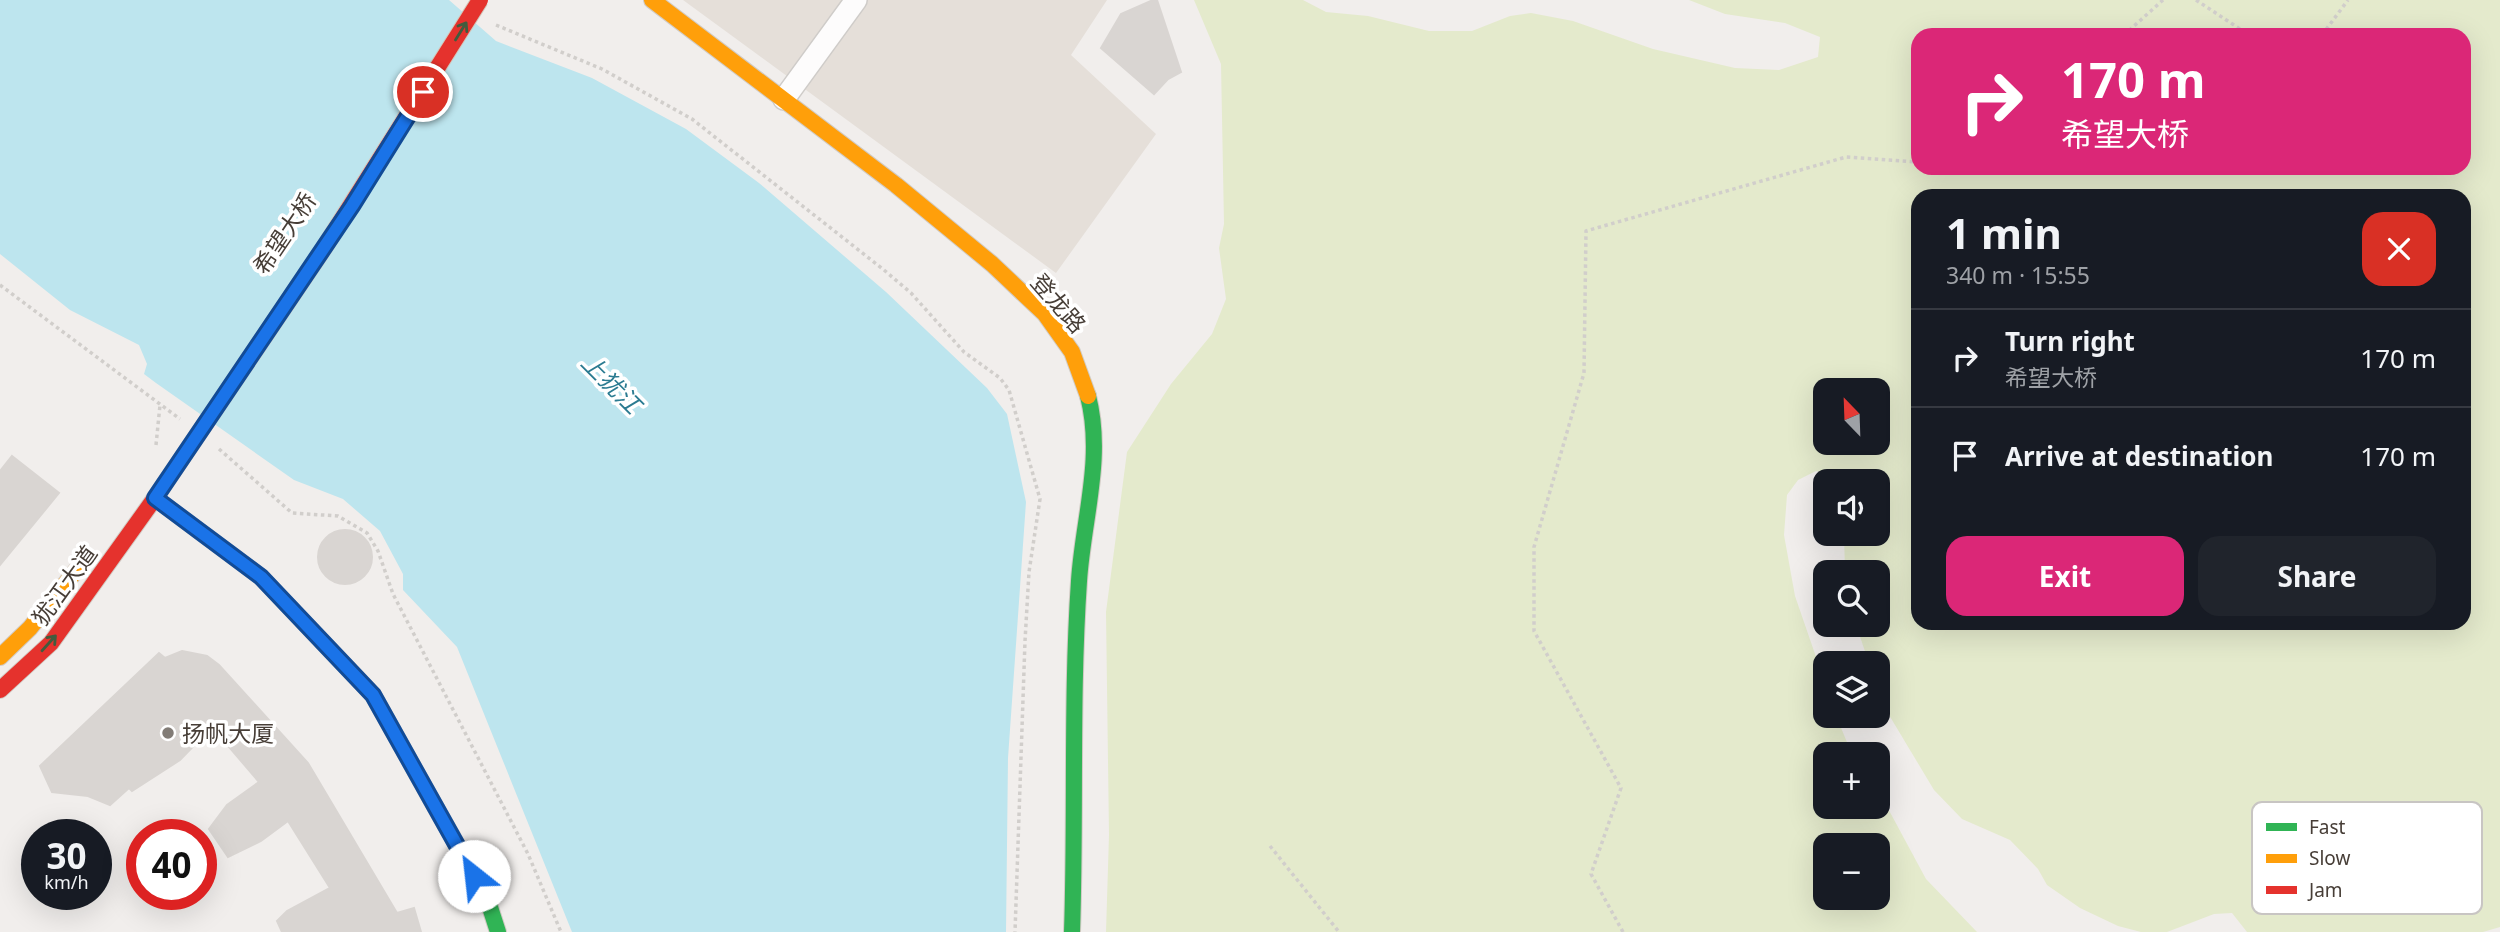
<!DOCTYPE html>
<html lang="en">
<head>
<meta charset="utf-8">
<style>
	:root { --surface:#171b24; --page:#20242c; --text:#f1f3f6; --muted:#9ea1a6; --line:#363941; --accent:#db2777 }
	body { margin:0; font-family:"Noto Sans","Noto Sans SC",sans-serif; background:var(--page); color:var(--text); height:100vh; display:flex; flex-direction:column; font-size:26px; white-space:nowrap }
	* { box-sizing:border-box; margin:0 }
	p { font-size:23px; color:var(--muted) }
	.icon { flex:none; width:38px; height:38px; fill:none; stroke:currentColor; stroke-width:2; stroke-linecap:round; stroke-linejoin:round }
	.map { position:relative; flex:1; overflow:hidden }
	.panel { position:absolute; left:1911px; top:189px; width:560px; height:441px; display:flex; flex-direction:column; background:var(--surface); border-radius:21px; box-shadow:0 7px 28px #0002 }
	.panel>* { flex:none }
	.banner { position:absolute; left:1911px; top:28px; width:560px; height:147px; border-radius:21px; box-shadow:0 7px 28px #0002; background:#db2777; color:#fff; overflow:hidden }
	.needle { width:46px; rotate:337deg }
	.fabs { position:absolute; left:1813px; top:378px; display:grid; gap:14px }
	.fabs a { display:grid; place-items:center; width:77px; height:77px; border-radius:14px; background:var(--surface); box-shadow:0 7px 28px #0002; font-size:35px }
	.speed { position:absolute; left:21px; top:819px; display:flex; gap:14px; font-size:35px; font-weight:700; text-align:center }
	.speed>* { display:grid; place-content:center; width:91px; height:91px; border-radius:50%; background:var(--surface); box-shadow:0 7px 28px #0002; line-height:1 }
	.speed small { font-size:18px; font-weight:400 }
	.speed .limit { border:10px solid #d22; background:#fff; color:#111 }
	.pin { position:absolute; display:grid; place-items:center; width:60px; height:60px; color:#fff; margin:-30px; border:4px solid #fff; border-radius:50%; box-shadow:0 2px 7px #0007 }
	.me { position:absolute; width:77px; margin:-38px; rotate:331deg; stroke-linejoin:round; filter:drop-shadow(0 0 5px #0008) }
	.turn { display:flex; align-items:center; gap:24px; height:147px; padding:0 35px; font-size:32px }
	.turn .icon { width:91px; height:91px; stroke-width:2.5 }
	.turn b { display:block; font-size:49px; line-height:60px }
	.round { display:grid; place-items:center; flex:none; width:74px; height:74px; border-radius:21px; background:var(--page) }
	.summary { display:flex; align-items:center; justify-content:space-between; height:119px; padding:0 35px }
	h1 { font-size:42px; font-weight:700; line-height:52px }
	.action { display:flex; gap:14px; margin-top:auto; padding:14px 35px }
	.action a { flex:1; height:80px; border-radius:21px; background:var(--accent); color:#fff; font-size:28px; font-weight:700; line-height:80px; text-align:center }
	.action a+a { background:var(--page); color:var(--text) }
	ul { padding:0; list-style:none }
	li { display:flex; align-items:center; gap:21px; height:98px; padding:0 35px; border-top:2px solid var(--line) }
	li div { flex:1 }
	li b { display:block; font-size:26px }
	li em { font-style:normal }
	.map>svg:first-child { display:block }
</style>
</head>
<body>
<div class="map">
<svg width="2500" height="932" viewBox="0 0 2500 932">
	<rect width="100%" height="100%" fill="#f1eeec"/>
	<path fill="#e5dfd9" d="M683,0H1107L1071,55L1156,134L1056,273Z"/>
	<path fill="#e4eacc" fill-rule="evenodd" d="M1194,0H1303L1326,12L1368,16L1429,31H1472L1510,16L1531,13L1573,21L1653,49L1735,68L1779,70L1818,57L1820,37L1785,23L1725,14L1689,0H2500V927L2483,932H2247L2232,913L2214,914L2167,932H2141L2118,926L2080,908L2047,885L2038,869L2010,840L1962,819L1934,790L1883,705L1878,689V663H1869L1856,625H1878V572H1845L1844,534H1878V481H1835L1834,475L1816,471L1798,480L1787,495L1784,535L1795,596L1825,683V716H1836L1852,754H1825V807H1878V790L1926,879L1977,932H1106L1109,835L1106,612L1127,452L1171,384L1212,334L1226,299L1219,248L1224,224L1221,64ZM2464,35V168H1918V35ZM2464,196V623H1918V196ZM1825,390H1878V443H1825ZM1878,845V898H1825V845Z"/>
	<path fill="#bde5ee" d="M0,0H449L496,41L592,78L686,129L759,183L886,292L987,388L1007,414L1026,502L1008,758L1006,932H572L457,647L403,590V574L380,531L343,499L294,480L156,383L144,374L147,364L139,345L70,310L0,254Z"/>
	<path fill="#d9d5d2" stroke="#d9d5d2" stroke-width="2" d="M1153,0H1157L1181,72L1168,79L1154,94L1101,48L1121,14Z
		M12,456L59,493L0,565V471Z
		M318 557a27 27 0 1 1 54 0a27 27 0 1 1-54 0Z
		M182,651L207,656L219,665L308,763L397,913L414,908L421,932H282L277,921L287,911L330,888L288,821L261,841L228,857L209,829L227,805L259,782L212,727L180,760L132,791L129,788L110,805L88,796L52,792L40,766L159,653L165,658Z"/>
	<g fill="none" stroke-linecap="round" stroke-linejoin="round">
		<g stroke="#cfccc9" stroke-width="24">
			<path id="street" d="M784,99L856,0"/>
		</g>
		<g stroke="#d1cbc4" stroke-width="18">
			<path id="fast" d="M436,808L487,898L498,932
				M1072,932C1076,815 1071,698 1079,581C1083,519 1104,458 1088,396"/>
		</g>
		<g stroke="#d1cbc4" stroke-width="18">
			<path id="slow" d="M652,0L896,185L992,264L1045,314L1072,352L1088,396
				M0,657L30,628L86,558"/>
		</g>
		<g stroke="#d1cbc4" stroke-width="18">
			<path id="jam" d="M155,498L261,577L373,695L436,808
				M0,690L51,643L155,498"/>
		</g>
		<path stroke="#d1cecb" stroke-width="3.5" stroke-dasharray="3.5 3.5" stroke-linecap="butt" d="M2196,0L2249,35
			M496,25L602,69L692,119L884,270L911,293L964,352L1000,378L1009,390L1040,499L1029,572L1025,641L1015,932
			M2124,35L2163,0
			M2322,35L2348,0
			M0,285L180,419
			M156,445L160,405
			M219,449L292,513L338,516L367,533L378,551L393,594L528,854L561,932
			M1270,846L1339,932
			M1623,932L1591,874L1621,788L1534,631V547L1584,373L1586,231L1846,157L1918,162"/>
		<use href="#street" stroke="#fdfcfc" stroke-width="21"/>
		<use href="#fast" stroke="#30b455" stroke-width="16"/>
		<use href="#slow" stroke="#ff9f0a" stroke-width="16"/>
		<use href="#jam" stroke="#e5322d" stroke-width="16"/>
		<g stroke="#d3c6b9" stroke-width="18" stroke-linecap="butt">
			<path id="slow-bridge" d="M155,498L322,251"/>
		</g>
		<g stroke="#d3c6b9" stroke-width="18" stroke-linecap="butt">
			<path id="jam-bridge" d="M322,251L480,0"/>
		</g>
		<use href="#slow-bridge" stroke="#ff9f0a" stroke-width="16"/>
		<use href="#jam-bridge" stroke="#e5322d" stroke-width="16"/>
	</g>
	<defs><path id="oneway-shaft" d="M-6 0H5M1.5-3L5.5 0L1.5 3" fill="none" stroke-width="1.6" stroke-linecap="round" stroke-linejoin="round" transform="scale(1.75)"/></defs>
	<g stroke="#415c3e">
		<use href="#oneway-shaft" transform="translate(461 31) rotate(-58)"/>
		<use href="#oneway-shaft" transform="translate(49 643) rotate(-48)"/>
	</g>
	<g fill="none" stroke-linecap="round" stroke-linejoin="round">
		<g stroke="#114b97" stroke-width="18">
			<path id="route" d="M423,92L352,206L155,498L261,577L373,695L474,876"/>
		</g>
		<use href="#route" stroke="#1a73e8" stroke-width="12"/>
	</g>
	<circle fill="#827c76" stroke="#fff" stroke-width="2.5" cx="168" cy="733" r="7"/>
	<g text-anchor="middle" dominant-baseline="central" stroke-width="7" stroke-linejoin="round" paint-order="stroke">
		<g font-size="23" fill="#473e37" stroke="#fff">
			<text transform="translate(284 233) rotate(-56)">希望大桥</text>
			<text transform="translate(1059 303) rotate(49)">登龙路</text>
			<text transform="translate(64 585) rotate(-54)">犹江大道</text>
		</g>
		<g font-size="23" fill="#473e37" stroke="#fff" text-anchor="start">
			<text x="182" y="733">扬帆大厦</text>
		</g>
		<g font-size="24" font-style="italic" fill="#2b7b91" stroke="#fff">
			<text transform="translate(612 383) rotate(45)">上犹江</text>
		</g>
	</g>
	<rect x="2252" y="802" width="230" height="112" rx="10" fill="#fff" stroke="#c8c5c3" stroke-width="2"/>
	<rect x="2266" y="823" width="31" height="8" fill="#30b455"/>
	<rect x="2266" y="854" width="31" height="9" fill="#ff9f0a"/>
	<rect x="2266" y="886" width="31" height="8" fill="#e5322d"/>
	<g font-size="19" fill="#473e37">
		<text x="2309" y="834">Fast</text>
		<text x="2309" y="865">Slow</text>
		<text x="2309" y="897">Jam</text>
	</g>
</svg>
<div class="fabs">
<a><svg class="needle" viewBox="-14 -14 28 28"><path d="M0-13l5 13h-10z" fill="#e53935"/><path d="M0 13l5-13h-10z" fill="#9ea1a6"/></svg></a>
<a><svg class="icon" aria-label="sound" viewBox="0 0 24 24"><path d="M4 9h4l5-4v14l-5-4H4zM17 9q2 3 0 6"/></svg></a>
<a><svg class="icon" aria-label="search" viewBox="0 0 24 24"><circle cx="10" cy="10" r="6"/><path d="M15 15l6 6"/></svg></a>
<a><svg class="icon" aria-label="layers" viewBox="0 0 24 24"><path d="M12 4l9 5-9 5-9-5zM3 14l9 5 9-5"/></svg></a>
<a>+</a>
<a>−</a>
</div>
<div class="speed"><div>30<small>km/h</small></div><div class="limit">40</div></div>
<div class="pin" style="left:423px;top:92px;background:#d93025"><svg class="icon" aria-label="arrive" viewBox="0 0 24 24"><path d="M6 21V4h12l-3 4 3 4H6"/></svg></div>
<svg class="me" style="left:474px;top:876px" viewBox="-20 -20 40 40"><circle r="19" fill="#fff"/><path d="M0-13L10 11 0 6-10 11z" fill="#1a73e8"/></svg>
<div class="banner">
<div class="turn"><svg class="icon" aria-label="right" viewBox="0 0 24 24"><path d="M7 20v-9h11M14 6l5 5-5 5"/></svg><div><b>170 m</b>希望大桥</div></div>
</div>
<section class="panel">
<div class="summary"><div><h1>1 min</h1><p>340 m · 15:55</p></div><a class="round" style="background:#d93025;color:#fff"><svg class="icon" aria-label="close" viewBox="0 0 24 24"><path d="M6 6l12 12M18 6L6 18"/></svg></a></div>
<ul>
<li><svg class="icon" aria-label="right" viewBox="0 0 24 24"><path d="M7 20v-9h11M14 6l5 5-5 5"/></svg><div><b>Turn right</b><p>希望大桥</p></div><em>170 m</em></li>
<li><svg class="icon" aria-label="arrive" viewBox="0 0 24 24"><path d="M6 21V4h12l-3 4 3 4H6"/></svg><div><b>Arrive at destination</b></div><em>170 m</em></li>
</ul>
<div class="action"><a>Exit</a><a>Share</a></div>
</section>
</div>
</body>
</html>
